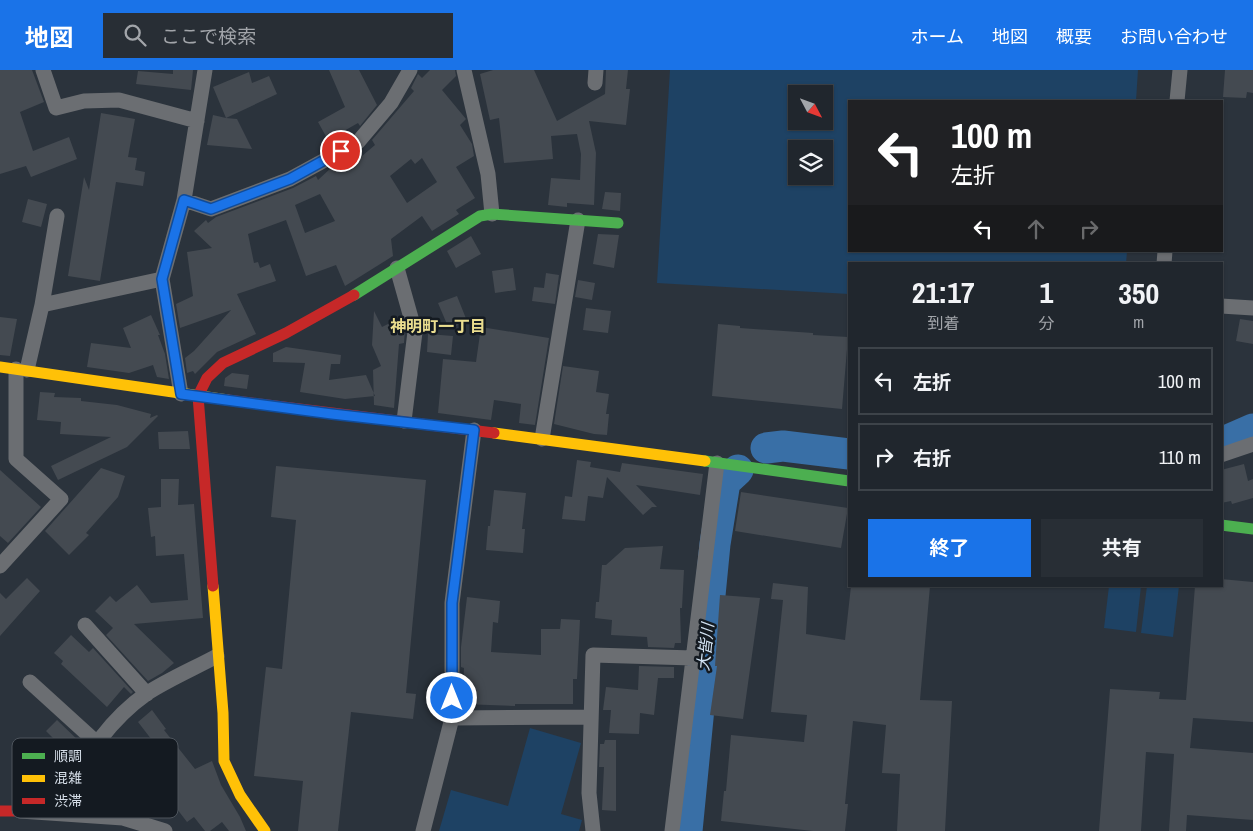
<!DOCTYPE html>
<html lang="ja">
<head>
<meta charset="utf-8">
<style>
	:root { --surface:#20262d; --page:#282e35; --text:#f1f3f6; --muted:#a2a5aa; --line:#3d4349; --accent:#1a73e8 }
	body { margin:0; font-family:"Archivo Narrow","Noto Sans JP",sans-serif; background:var(--page); color:var(--text); height:100vh; display:flex; flex-direction:column; font-size:19px; white-space:nowrap }
	* { box-sizing:border-box; margin:0 }
	p { font-size:16px; color:var(--muted) }
	.icon { flex:none; width:28px; height:28px; fill:none; stroke:currentColor; stroke-width:2; stroke-linecap:round; stroke-linejoin:round }
	.map { position:relative; flex:1; overflow:hidden }
	.side { position:absolute; left:848px; top:192px; width:375px; height:325px; display:flex; flex-direction:column; background:var(--surface); border-radius:0px; box-shadow:0 1px 4px #0004,0 0 0 1px var(--line) }
	.side>* { flex:none }
	.top-card { position:absolute; left:848px; top:30px; width:375px; height:152px; border-radius:0px; box-shadow:0 1px 4px #0004,0 0 0 1px var(--line); background:#202124; color:#fff; overflow:hidden }
	.needle { width:32px; rotate:131deg }
	.controls { position:absolute; left:788px; top:15px; display:grid; gap:10px }
	.controls a { display:grid; place-items:center; width:45px; height:45px; border-radius:0px; background:var(--surface); box-shadow:0 1px 4px #0004,0 0 0 1px var(--line); font-size:25px }
	.pin { position:absolute; display:grid; place-items:center; width:42px; height:42px; color:#fff; margin:-21px; border:2px solid #fff; border-radius:50%; box-shadow:0 1px 5px #0007 }
	.me { position:absolute; width:55px; margin:-28px; rotate:0deg; stroke-linejoin:round; filter:drop-shadow(0 0 4px #0008) }
	.turn { display:flex; align-items:center; gap:18px; height:105px; padding:0 20px; font-size:22px }
	.turn .icon { width:65px; height:65px; stroke-width:2.5 }
	.turn b { display:block; font-size:35px; line-height:42px }
	.lanes { display:flex; align-items:center; height:48px; padding:0 20px; background:#0003; justify-content:center; gap:25px; direction:ltr }
	.lanes .off { opacity:.35 }
	.eta { display:flex; justify-content:space-evenly; align-items:center; height:85px; text-align:center }
	.eta b { font-size:30px; font-weight:700; line-height:35px }
	.button { display:flex; gap:10px; margin-top:auto; padding:10px 20px }
	.button a { flex:1; height:58px; border-radius:0px; background:var(--accent); color:#fff; font-size:20px; font-weight:700; line-height:58px; text-align:center }
	.button a+a { background:var(--page); color:var(--text) }
	ul { padding:0; list-style:none }
	li { display:flex; align-items:center; gap:15px; height:68px; margin:0 10px 8px; padding:0 10px; border:2px solid var(--line); border-radius:0px }
	li div { flex:1 }
	li b { display:block; font-size:19px }
	li em { font-style:normal }
	header { display:flex; align-items:center; gap:30px; box-sizing:border-box; height:70px; padding:0 25px; background:var(--accent); color:#fff }
	header strong { font-size:24px }
	nav { display:flex; gap:28px; margin-inline-start:auto; font-size:18px }
	.search { width:350px; height:45px; background:var(--page); display:flex; align-items:center; gap:12px; box-sizing:border-box; padding:0 18px; border-radius:0px; color:var(--muted); font-size:19px }
	.map>svg:first-child { display:block }
</style>
</head>
<body>
<header>
<strong>地図</strong>
<div class="search"><svg class="icon" aria-label="search" viewBox="0 0 24 24"><circle cx="10" cy="10" r="6"/><path d="M15 15l6 6"/></svg>ここで検索</div>
<nav><a>ホーム</a><a>地図</a><a>概要</a><a>お問い合わせ</a></nav>
</header>
<div class="map">
<svg width="1253" height="761" viewBox="0 0 1253 761">
	<rect width="100%" height="100%" fill="#2b333c"/>
	<path fill="#1e4264" fill-rule="evenodd" d="M670,0H1138L1136,31H849V181H1127L1126,194H849V224L657,213ZM796,24H824V51H796ZM796,79H824V106H796Z
		M1109,516H1141L1136,562L1104,558Z
		M1147,516H1179L1173,567L1141,563Z
		M530,658L581,673L561,744L582,750L579,761H439L451,720L508,736Z"/>
	<g fill="none" stroke-linecap="round" stroke-linejoin="round">
		<path stroke="#396fa6" stroke-width="31" d="M1221,373L1253,359
			M766,378L783,376L849,384
			M687,761L715,474L725,412L738,400"/>
	</g>
	<path fill="#444a51" fill-rule="evenodd" d="M0,0H32L44,32L20,42L33,81L69,67L77,89L31,107L26,96L0,104Z
		M173,0H193L191,20L136,14L138,1L173,4Z
		M329,0H359L377,35L360,56L358,53L328,70L318,52L345,37Z
		M430,0H455L456,6L442,20L466,49L460,55L472,74L474,86L456,97L475,128L456,140L459,144L432,161L422,146L391,169L393,186L345,216L336,195L306,206L286,150L248,164L254,193L258,192L260,198L270,194L276,211L237,224L256,264L217,282L195,304L193,301L187,303L185,288L194,281L231,240L180,258L176,234L193,226L187,182L212,178L194,161L206,150L208,153L216,147L293,118L316,106L318,110L332,97L350,87L355,92L375,75L372,70L414,21L411,18L418,4L422,8ZM422,88L437,112L407,133L390,106L411,89L415,94ZM320,124L335,151L305,163L295,135Z
		M493,0H534L557,51L605,24L606,0H628L626,19H630L626,55L589,51L596,83L594,135L567,133V137L548,135L551,108L580,110L581,84L577,64L551,66L553,89L504,93L499,48L490,50L480,4Z
		M1225,0H1253V23L1247,22L1246,28L1223,27Z
		M249,2L252,13L269,6L277,24L226,48L237,49L252,79L207,75L213,45L226,48L213,17Z
		M101,43L135,49L128,87L137,88L135,100L145,102L143,116L116,112L100,211L68,206L84,107L89,120Z
		M605,122L621,123L620,141L602,139Z
		M28,129L47,134L41,157L22,152Z
		M598,164L619,165L614,198L593,194Z
		M471,166L481,184L456,198L447,181Z
		M513,198L516,220L495,223L492,201Z
		M546,203L559,205L555,234L532,231L534,217L544,218Z
		M578,210L595,213L592,230L575,227Z
		M457,226L467,251L449,259L438,233Z
		M586,238L611,241L608,263L583,260Z
		M374,241L382,257L390,253L403,252L405,261L404,273L399,274L394,338L374,335L373,300L381,296L372,275Z
		M151,245L160,265H158L165,284L169,309L157,307L153,295L129,303L87,297L91,273L131,278L123,258Z
		M0,247L17,249L10,286L0,285Z
		M1240,249L1253,251V274L1236,271Z
		M718,254L740,256V258L813,263V265L848,267L842,339L712,326Z
		M481,257L549,268L535,355L519,353L521,334L494,330L491,350L438,343L443,289L476,292Z
		M428,264L453,266L451,285L427,282Z
		M286,277L341,285L340,294H331L329,310L366,305L375,326L345,329L300,322L305,293L273,292V283Z
		M563,296L599,301L596,322L609,324L606,344H609L607,365L594,364L554,354Z
		M232,303L249,305L247,319L224,316L225,308Z
		M40,322L55,323L54,327L81,328V331L117,335L151,344L150,348L157,345L158,346L127,377L58,410L51,396L111,367L60,364L61,352L37,350Z
		M188,361L190,379H159L158,362Z
		M577,390L591,392L590,397L620,402L622,393L703,404L700,425L636,415L657,437H652L643,445L607,407L603,428L588,426L585,451L562,449L565,426L572,427Z
		M1244,394L1248,411L1253,409V428L1232,434L1231,431L1221,433V400Z
		M276,396L426,410L406,623L416,624L413,649L351,642L338,761H298L303,711L254,706L266,597L282,599L296,450L271,447Z
		M101,398L125,406L118,427L86,463L89,465L69,485L45,461Z
		M0,400L41,437L8,473L0,466Z
		M161,409H179L178,435L194,434L203,548L134,554L174,593L162,603L148,611L106,565L113,558L95,541L110,526L116,532L137,515L151,533L188,530L184,484L156,486L155,466L151,467L148,438L161,437Z
		M494,420L526,423L522,459H525L523,483L486,480L488,456H490Z
		M741,422L848,438L841,478L735,461Z
		M663,476L660,499L684,500L682,538H680L681,573H675L674,578L648,577L647,567L611,565L612,550L595,548L596,532H599L602,495H606L625,478Z
		M27,508L40,521L0,566V523L6,529Z
		M1221,509L1253,512V652L1193,648L1190,678L1253,683V750L1187,745L1186,761H1169L1174,684L1146,682L1141,761H1099L1110,619L1160,622L1159,629L1186,630L1195,516H1221Z
		M773,513L808,517L806,564L845,570L851,516H930L920,630L952,631L945,761H897L900,704L882,703L886,655L853,651L845,734H848L845,761H813L721,751L724,721H726L731,665L804,672L807,645L771,642L783,530L771,529Z
		M720,525L760,528L743,649L710,645L717,596H715Z
		M467,527L500,531L498,553L493,552L491,582L541,585V559H560L561,549L580,550L577,609H573V634H515V636L462,634L464,598L461,597V577Z
		M71,565L89,582L93,578L133,622L131,624L124,617L107,637L61,594L63,591L54,583Z
		M639,596L674,597V608H658L654,645L640,643L639,664L609,663L611,640H603L606,617L638,620Z
		M152,640L166,659L164,660L195,699L212,691L221,715L240,747L246,761H229L222,752L210,761H205L194,747L187,752L164,722L175,712L149,678L155,674L138,652Z
		M57,650L83,675L60,698L46,685L58,673L46,661Z
		M605,670H616V741L602,740L604,697H599L600,674H604Z"/>
	<g fill="none" stroke-linecap="round" stroke-linejoin="round">
		<path stroke="#6b6e72" stroke-width="15" d="M43,0L56,38L84,31L119,30L197,51
			M464,0L488,104L492,144
			M595,13L596,0
			M1177,31L1180,0
			M184,130L211,139L290,109L358,72L391,33L410,0
			M1164,194L1165,181
			M397,198L415,262L404,351
			M42,235L162,209
			M1221,236L1253,238
			M27,300L42,235L57,146
			M181,324L162,209L184,130L205,0
			M542,369L578,150
			M1221,385L1253,374
			M0,496L61,429L16,389V299
			M85,555L147,624
			M30,612L96,672
			M452,648L591,647
			M20,741L123,748L165,761
			M52,743C80,699 102,655 146,624C167,610 195,598 217,586
			M423,761L452,648V533L474,360
			M593,761L589,723L593,585L693,588
			M672,761L717,393"/>
		<path stroke="#4caf50" stroke-width="11" d="M354,225L480,146L492,144L618,153
			M705,391L849,411
			M1221,455L1253,459"/>
		<path stroke="#ffc107" stroke-width="11" d="M0,297L228,330
			M494,363L705,391
			M213,516L223,643L224,691L240,725L265,761"/>
		<path stroke="#c62828" stroke-width="11" d="M228,330L494,363
			M213,516L198,326L207,308L223,293L286,263L354,225
			M0,741H20"/>
	</g>
	<g fill="none" stroke-linecap="round" stroke-linejoin="round">
		<g stroke="#114b97" stroke-width="12">
			<path id="route" d="M341,81L290,109L211,139L184,130L162,209L181,324L332,344L474,360L452,533V628"/>
		</g>
		<use href="#route" stroke="#1a73e8" stroke-width="9"/>
	</g>
	<g text-anchor="middle" dominant-baseline="central" stroke-width="5" stroke-linejoin="round" paint-order="stroke">
		<g font-size="16" font-weight="bold" fill="#ebde8f" stroke="#141a21">
			<text x="438" y="256">神明町一丁目</text>
		</g>
		<g font-size="16" font-style="italic" fill="#d4e4f4" stroke="#141a21">
			<text transform="translate(705 577) rotate(-84)">大皆川</text>
		</g>
	</g>
	<rect x="12" y="668" width="166" height="80" rx="8" fill="#141a21" stroke="#4e555d" stroke-width="1"/>
	<rect x="22" y="683" width="23" height="6" fill="#4caf50"/>
	<rect x="22" y="705" width="23" height="7" fill="#ffc107"/>
	<rect x="22" y="728" width="23" height="6" fill="#c62828"/>
	<g font-size="14" fill="#d7dfe9">
		<text x="54" y="691">順調</text>
		<text x="54" y="713">混雑</text>
		<text x="54" y="736">渋滞</text>
	</g>
</svg>
<div class="controls">
<a><svg class="needle" viewBox="-14 -14 28 28"><path d="M0-13l5 13h-10z" fill="#e53935"/><path d="M0 13l5-13h-10z" fill="#a2a5aa"/></svg></a>
<a><svg class="icon" aria-label="layers" viewBox="0 0 24 24"><path d="M12 4l9 5-9 5-9-5zM3 14l9 5 9-5"/></svg></a>
</div>
<div class="pin" style="left:341px;top:81px;background:#d93025"><svg class="icon" aria-label="arrive" viewBox="0 0 24 24"><path d="M6 21V4h12l-3 4 3 4H6"/></svg></div>
<svg class="me" style="left:452px;top:628px" viewBox="-20 -20 40 40"><circle r="17" fill="#1a73e8" stroke="#fff" stroke-width="3"/><path d="M0-11L8 9 0 5-8 9z" fill="#fff"/></svg>
<div class="top-card">
<div class="turn"><svg class="icon" aria-label="left" viewBox="0 0 24 24"><path d="M17 20v-9H6M10 6l-5 5 5 5"/></svg><div><b>100 m</b>左折</div></div>
<div class="lanes"><svg class="icon" aria-label="left" viewBox="0 0 24 24"><path d="M17 20v-9H6M10 6l-5 5 5 5"/></svg><svg class="icon off" aria-label="ahead" viewBox="0 0 24 24"><path d="M12 20V5M6 11l6-6 6 6"/></svg><svg class="icon off" aria-label="right" viewBox="0 0 24 24"><path d="M7 20v-9h11M14 6l5 5-5 5"/></svg></div>
</div>
<section class="side">
<div class="eta">
<div><b>21:17</b><p>到着</p></div>
<div><b>1</b><p>分</p></div>
<div><b>350</b><p>m</p></div>
</div>
<ul>
<li><svg class="icon" aria-label="left" viewBox="0 0 24 24"><path d="M17 20v-9H6M10 6l-5 5 5 5"/></svg><div><b>左折</b></div><em>100 m</em></li>
<li><svg class="icon" aria-label="right" viewBox="0 0 24 24"><path d="M7 20v-9h11M14 6l5 5-5 5"/></svg><div><b>右折</b></div><em>110 m</em></li>
</ul>
<div class="button"><a>終了</a><a>共有</a></div>
</section>
</div>
</body>
</html>
